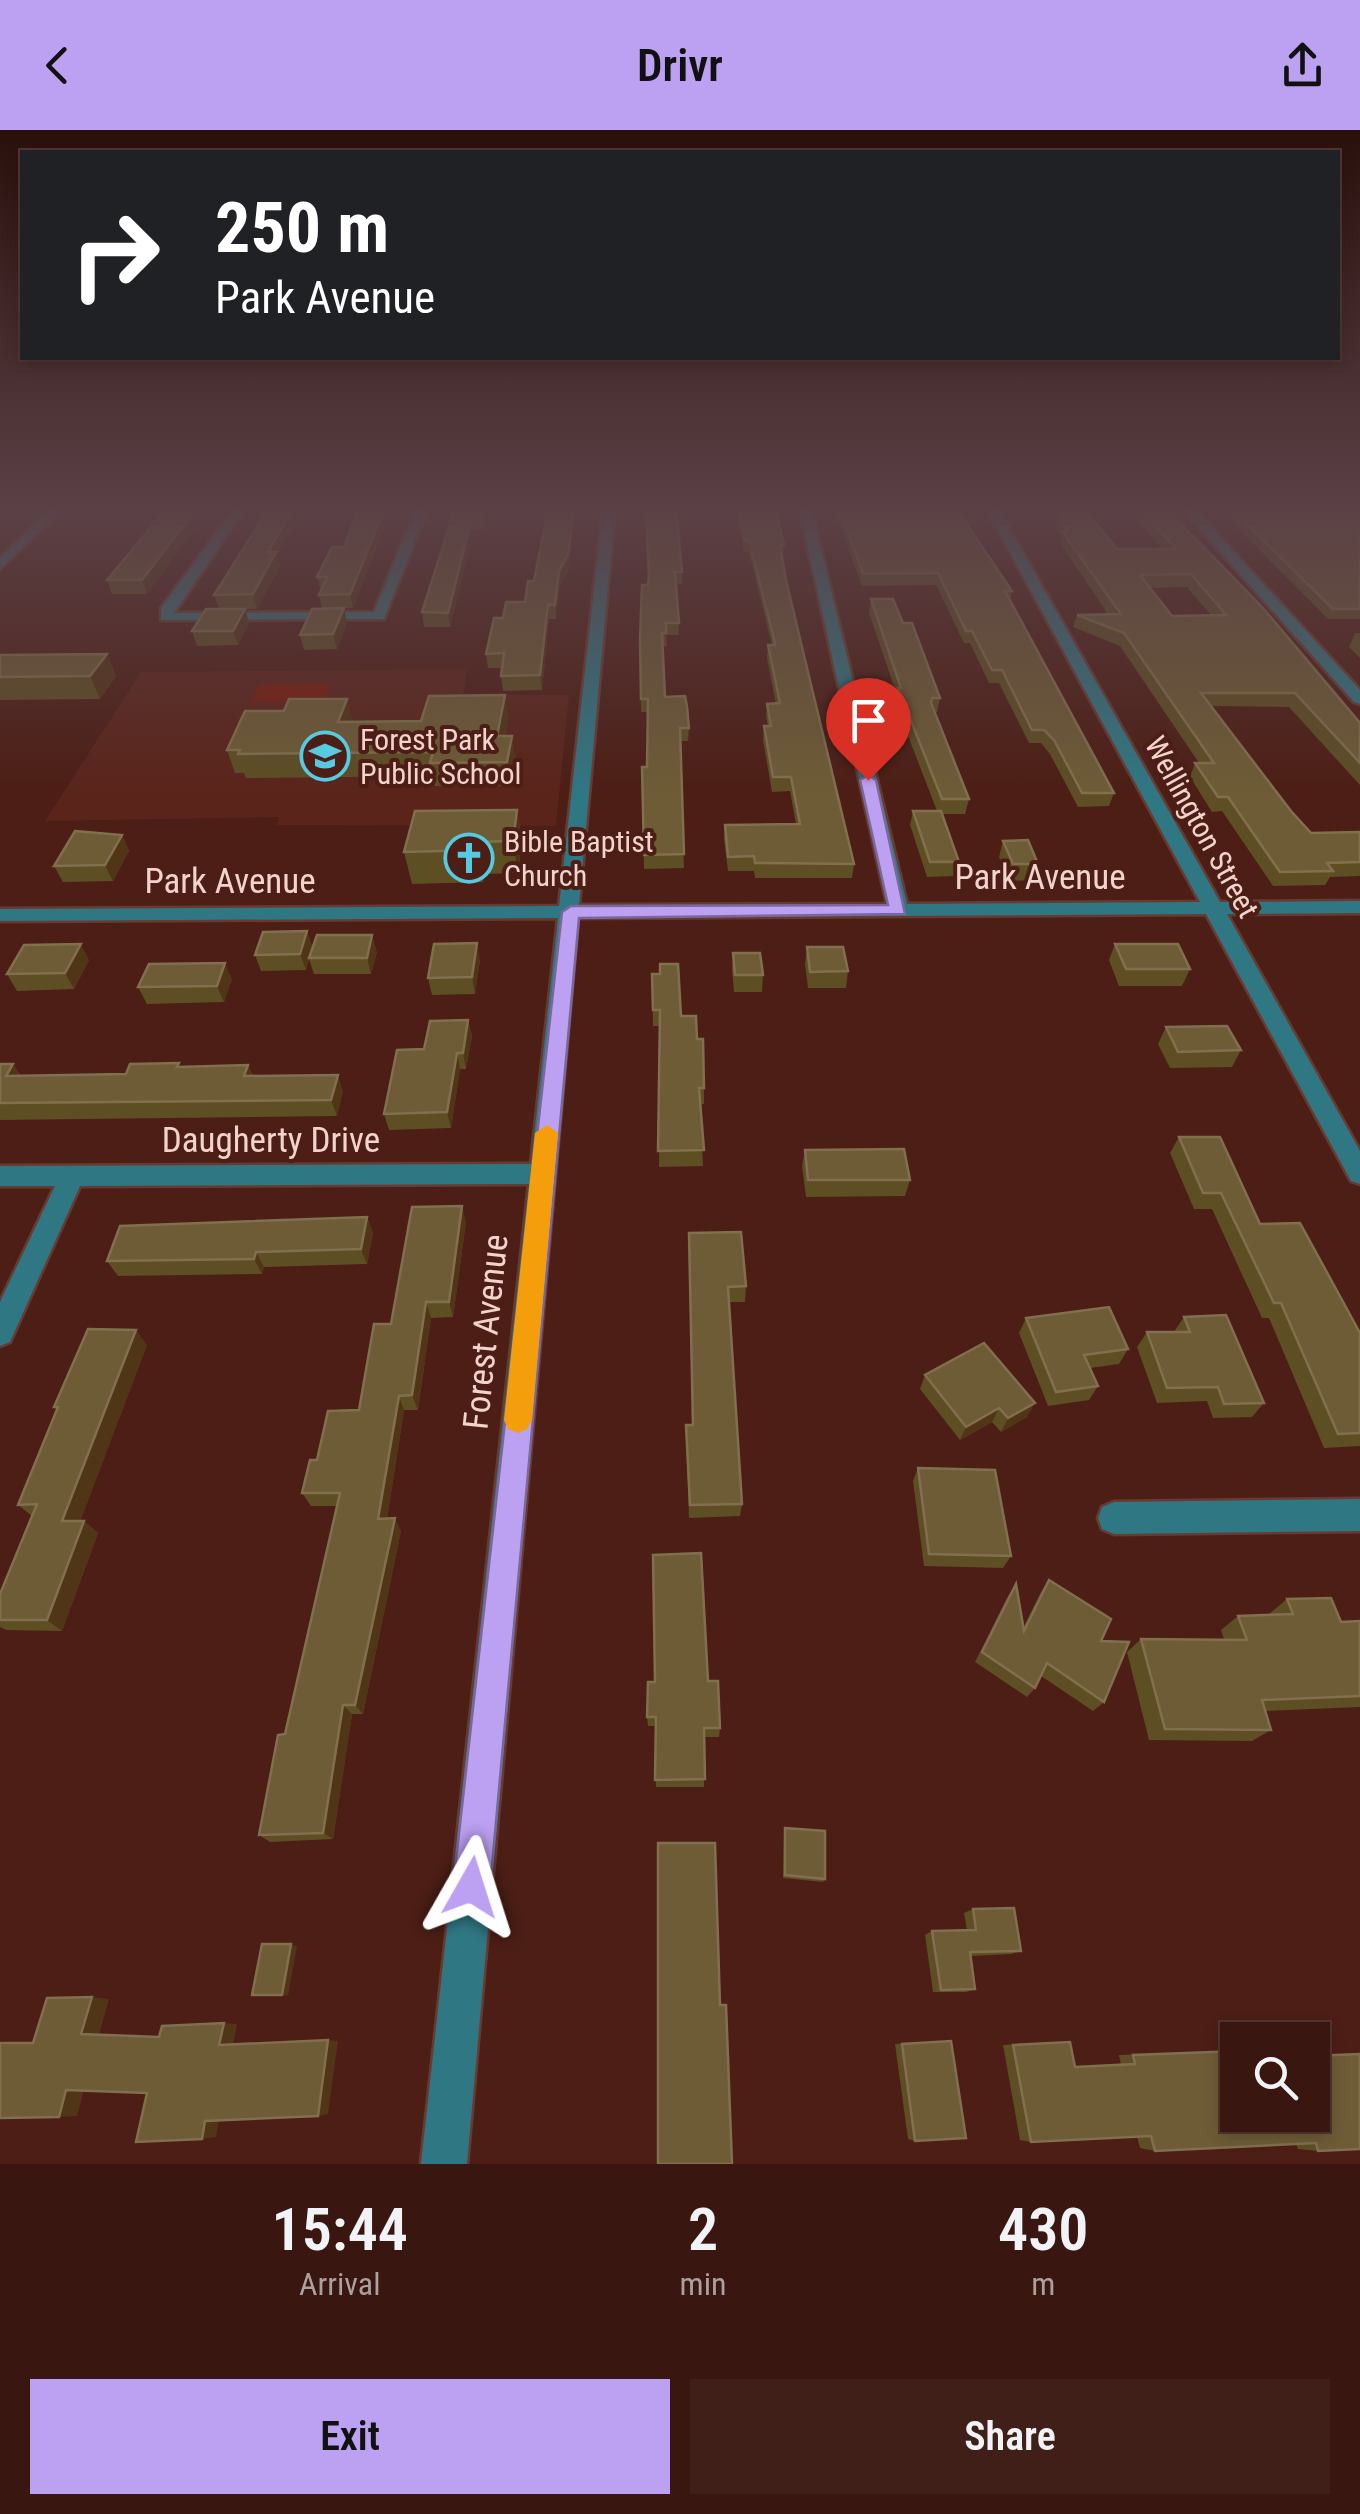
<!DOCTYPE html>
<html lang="en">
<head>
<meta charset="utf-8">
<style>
	:root { --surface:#391610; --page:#401f19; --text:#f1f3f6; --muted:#ab9f9f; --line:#533530; --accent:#bca0f2 }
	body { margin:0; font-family:"Roboto Condensed",sans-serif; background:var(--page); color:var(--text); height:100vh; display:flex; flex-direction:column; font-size:38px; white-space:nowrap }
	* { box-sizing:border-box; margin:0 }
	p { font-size:32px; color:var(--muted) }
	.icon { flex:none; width:55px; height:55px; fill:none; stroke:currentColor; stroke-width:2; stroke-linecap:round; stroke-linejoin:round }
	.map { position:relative; height:2034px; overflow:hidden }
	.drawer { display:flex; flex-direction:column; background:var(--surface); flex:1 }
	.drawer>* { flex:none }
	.banner { position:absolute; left:20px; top:20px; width:1320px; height:210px; border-radius:0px; box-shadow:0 5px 15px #0003,0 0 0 2px var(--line); background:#202124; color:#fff; overflow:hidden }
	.fabs { position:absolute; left:1220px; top:1892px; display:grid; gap:20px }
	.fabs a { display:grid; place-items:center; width:110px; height:110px; border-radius:0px; background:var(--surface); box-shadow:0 5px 15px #0003,0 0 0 2px var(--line); font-size:50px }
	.pin { position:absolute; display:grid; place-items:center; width:85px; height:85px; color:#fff; margin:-102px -42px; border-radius:50% 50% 50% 0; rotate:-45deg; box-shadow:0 0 10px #0007 }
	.pin .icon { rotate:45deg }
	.me { position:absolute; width:110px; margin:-55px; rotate:6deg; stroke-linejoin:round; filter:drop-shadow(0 0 8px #0008) }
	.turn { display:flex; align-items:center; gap:35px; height:210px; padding:0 30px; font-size:45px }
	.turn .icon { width:130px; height:130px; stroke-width:2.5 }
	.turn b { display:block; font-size:70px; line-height:85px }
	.eta { display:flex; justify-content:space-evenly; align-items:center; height:170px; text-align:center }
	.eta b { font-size:60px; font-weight:600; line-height:70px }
	.action { display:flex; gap:20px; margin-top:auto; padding:20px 30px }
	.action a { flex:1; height:115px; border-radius:0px; background:var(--accent); color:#111; font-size:40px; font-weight:600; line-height:115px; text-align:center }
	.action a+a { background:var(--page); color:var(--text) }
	header { display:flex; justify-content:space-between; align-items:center; height:130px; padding:0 30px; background:var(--accent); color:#111; font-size:45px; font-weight:600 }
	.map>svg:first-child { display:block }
</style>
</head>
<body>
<header><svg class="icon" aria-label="back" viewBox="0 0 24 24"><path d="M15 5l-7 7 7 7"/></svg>Drivr<svg class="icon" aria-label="share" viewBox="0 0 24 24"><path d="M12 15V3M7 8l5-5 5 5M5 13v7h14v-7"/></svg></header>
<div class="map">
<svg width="1360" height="2034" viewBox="0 0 1360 2034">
	<rect width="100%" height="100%" fill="#4c1e15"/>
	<path fill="#5a241a" d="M467,539L463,565H569L556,696L277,695L279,687L45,691L141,542Z"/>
	<path fill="#771c0c" d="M331,553L324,571L251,572L260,554Z"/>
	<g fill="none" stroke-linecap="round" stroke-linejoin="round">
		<g stroke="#673b32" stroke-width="5">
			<path id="minor" d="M51,378H64L0,439V428Z
				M234,378H246L174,483L374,482L416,378H428L384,489L161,490V478Z
				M603,378H615L579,775L887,774L799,378H811L907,774L1200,772L986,378H998L1220,772L1360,771V783L1227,784L1360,1021V1054L1351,1051L1206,784L578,788L467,2034H421L529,1054L80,1056L10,1212L0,1216V1172L55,1056H0V1036L531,1034L558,788L0,791V779L559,776Z
				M1181,378H1194L1360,560V574L1354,572Z
				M1360,1369V1401L1114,1404L1102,1399L1098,1388L1102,1377L1114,1372Z"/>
		</g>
		<use href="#minor" fill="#307784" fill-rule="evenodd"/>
	</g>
	<path fill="#5d4e24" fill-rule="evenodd" d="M167,378L147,464H112L107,450Z
		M269,378H304L277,426L280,436L257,479H245L249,493L238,515L197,516L192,501L219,479L214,465Z
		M455,378H500L499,380H488L483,400H474L450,497H424L422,482Z
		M646,378L682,442V454H676L679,505H666L667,516H663L665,567L689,598L688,611H680L684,738L644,739L642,637H647L648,582H641L640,510L649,447Z
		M736,378H775L784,415L783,428L786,450L854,734L852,748H755L754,741H728L724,709L725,695L796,694L790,661L772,662L763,610L764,596H768L766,587L767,574H776L767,528L768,515H772L749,422H744Z
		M835,378H956L1012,461L1010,471L1114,663L1109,676L1078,677L1050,624L1041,613H1029L999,553H989L970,513H964L936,455L862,456L835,382Z
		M1051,378H1084L1117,419H1162L1137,390L1140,378L1360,593V655L1289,577L1211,576L1291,681L1311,703L1360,702V746L1330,747L1325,755L1273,756L1222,681L1212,682L1190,647L1195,633H1199L1120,516L1073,497L1077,485L1108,484L1060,413L1062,407L1056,399L1058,394L1050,384ZM1187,457L1211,485L1172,486L1150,458Z
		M1218,378H1360V489H1328Z
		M344,417L353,478H322L319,465L321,460L317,447Z
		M569,439L560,454L556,489H549L542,560L503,561L501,546L502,538H488L486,524L503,488L525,472L534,451Z
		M871,469L903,493L940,568L937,582H934L969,669L965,684H942L959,732L956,746L927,747L910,695L913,681H937L895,572L897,565L869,483Z
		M344,478L347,493L337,519L304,520L300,505Z
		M1355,503H1360V528L1349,517Z
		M107,524L116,546L100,569L0,570V525Z
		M505,565L508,588L505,606H512L515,629L510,656H435L433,646L246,648L244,643H235L227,620L284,581L347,569L352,591H421Z
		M517,680L522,712L518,743L484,744L483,752L412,754L404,722Z
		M122,705L129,721L113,751L63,752L54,736Z
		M1003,711L1038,734L1034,750L1008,751L999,727Z
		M307,801L312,817L377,822L371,844H314L309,829L306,840L261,841L255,825Z
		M1115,814L1190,839L1182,856H1119L1109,830Z
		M807,817L848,841L846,858H808L805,834Z
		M733,823L763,845L762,862H734L732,840Z
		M89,830L74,859L17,861L7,844Z
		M480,830L475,864L432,865L428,848Z
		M652,844L697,909L704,958V974H700L703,1036L659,1037L660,896H653Z
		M232,849L224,872L147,874L138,857Z
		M468,890L472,906L466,939H460L451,998L389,1000L384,984L424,919Z
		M1166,897L1241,920L1232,937L1170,938L1158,914Z
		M0,934H13L21,946L126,944L181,937L248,935L253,946L343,961L337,986L0,990Z
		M1179,1007L1360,1203V1316L1324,1318L1269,1188H1262L1212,1079H1194L1170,1023Z
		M805,1020L910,1050L905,1066L806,1067L802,1036Z
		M367,1087L373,1103L367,1134L264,1137L262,1144L118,1146L107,1131Z
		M466,1092L453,1187L431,1188L418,1280H404L387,1389L401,1401L363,1584H352L333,1709L270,1712L259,1705L285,1604L337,1376H311L302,1363L317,1330L359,1280L391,1194Z
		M689,1103L746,1156L745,1172H728L742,1374L740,1386L689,1388L686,1309L692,1295Z
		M1184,1187L1264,1273L1252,1287L1213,1288L1207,1271L1157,1273L1137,1217L1147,1202H1174Z
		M1026,1188L1128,1219L1119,1234L1090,1238L1098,1256L1089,1270L1048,1276L1019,1203Z
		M147,1215L80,1391H84L98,1403L62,1501L6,1500L0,1497V1464L32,1386L18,1375L57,1280L54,1277Z
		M925,1245L1027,1287L1001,1302L992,1292L960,1310L920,1259Z
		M918,1338L1011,1426L1003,1438L924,1436L913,1351Z
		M1049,1450L1101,1511L1104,1572L1093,1581L1041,1546L1035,1558L1027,1567L975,1532L1008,1466L1016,1454L1024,1496L1041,1462Z
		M1287,1469L1341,1492L1360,1491V1577L1265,1581L1271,1600L1252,1611L1149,1610L1127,1522L1141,1509H1224L1221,1500L1238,1486L1269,1485V1484Z
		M708,1551L720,1598L719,1607H704V1657H656L655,1596H648L647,1587Z
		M785,1698L825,1749L823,1752L783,1748L784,1701Z
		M973,1779L1021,1821L1011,1824L971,1826L975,1859L966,1862H933L925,1805L932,1801L967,1800L964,1783Z
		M951,1911L915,2011L908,2009L895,1914Z
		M1070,1912L1075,1937L1121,1935L1119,1925L1238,1921L1312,1985L1318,2021L1298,2019L1296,2014L1155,2021L1140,2018L1137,2007L1031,2012L1020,2010L1003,1915Z"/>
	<path fill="#503516" d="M197,378H211L147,464L142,450Z
		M293,378H304L277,426L280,436L257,479L253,464L268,422Z
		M385,378H393L353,478L350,464Z
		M484,378H488L483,400L482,387Z
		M574,378H576L569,439L560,454L556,489L555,475L559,441Z
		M472,387L474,400L450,497L448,483Z
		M548,475L549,489L542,560L540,545Z
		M344,478L347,493L337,519L333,504Z
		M245,479L249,493L238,515L233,501Z
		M107,524L116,546L100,569L90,546Z
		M505,565L508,588L500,629L497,606Z
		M347,569L352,592H338Z
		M512,606L515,629L510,656L507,632Z
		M517,680L522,712L518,743L513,711Z
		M122,705L129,721L113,751L105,735Z
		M479,712L484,744L483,752L478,720Z
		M307,801L313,818L306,840L300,824Z
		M372,805L377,822L371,844L367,828Z
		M477,813L480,830L475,864L472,847Z
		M81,814L89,830L74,859L65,843Z
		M225,833L232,849L224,872L217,856Z
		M468,890L472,906L466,939L463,923Z
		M457,923L460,939L451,998L447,982Z
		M13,934L24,950L6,946Z
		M248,935L255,951L244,946Z
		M338,945L343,961L337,986L331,970Z
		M462,1076L466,1092L453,1187L449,1172Z
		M367,1087L373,1103L367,1134L361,1119Z
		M256,1122L264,1137L262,1144L254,1129Z
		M426,1172L431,1188L418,1280L412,1265Z
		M136,1200L147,1215L76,1403L62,1391Z
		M399,1266L404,1280L385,1401L378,1389Z
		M1035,1273L1027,1287L1001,1302L1008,1288Z
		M999,1278L992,1292L960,1310L966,1297Z
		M395,1388L401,1401L363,1584L355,1575Z
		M84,1391L98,1403L62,1501L47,1490Z
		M343,1575L352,1584L333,1709L323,1703Z
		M291,1814L297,1816L288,1866L282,1865Z
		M92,1867L109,1869L99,1905L81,1904Z
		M224,1893L237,1894L233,1916L219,1915Z
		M328,1910L338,1911L328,1984L318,1986Z
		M66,1960H84L77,1986L59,1987Z
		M219,1989L216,2007L202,2009L205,1991Z"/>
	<path fill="#6d5c36" stroke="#826f4e" stroke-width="2.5" fill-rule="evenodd" d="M167,378H197L142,450H107Z
		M269,378H293L268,422H276L253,464L214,465Z
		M359,378H385L350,464L319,465L327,447H317L332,417H344Z
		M455,378H484L482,387H472L448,483L422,482Z
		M548,378H574L568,425L559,441L555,475H548L540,545L501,546L504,523L486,524L494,488H503L506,472H525L528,451H534Z
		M646,378H676L682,442H675L679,493H666V503H662L665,567L685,566L687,577L689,598H680L684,724L644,725L642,637H647L648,569H641L640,510L642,455H648L649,445Z
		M738,378H775L784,415H780L786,450L854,734L755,733L754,726L728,727L725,695L800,694L791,647H773L764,596H771L767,574L780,573L768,515H775L774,509L749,410H745Z
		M839,378H956L1012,461H1005L1114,663H1082L1054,610L1044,600H1032L1002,540H992L972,501H966L938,443L863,444Z
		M1057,378H1084L1117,419H1176L1140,378H1166L1263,478L1360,593V633L1295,563H1201L1291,681L1311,703L1360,702V732L1327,733L1333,741L1280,742L1228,667H1218L1195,633H1214L1124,503L1077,485L1121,484L1070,413L1063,401H1069L1059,387H1064ZM1191,444L1226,485L1172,486L1140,445Z
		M1230,378H1360V479H1333Z
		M871,469H893L903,493H912L940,568H932L931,573L969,669H942L898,558H901Z
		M344,478L333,504L300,505L312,479Z
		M206,479H245L233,501H192Z
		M107,524L90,546L0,547V525Z
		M505,565L497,606H512L507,632L430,633L433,622L238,624L240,620H227L245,581H284L289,569H347L338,592L421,591L429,566Z
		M517,680L513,711L479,712L478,720L404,722L415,681Z
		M913,681H941L959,732H930Z
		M75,701L122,705L105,735L54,736Z
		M1028,710L1038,734H1013L1003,711Z
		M307,801L300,824L255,825L263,802Z
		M317,805H372L367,828H309Z
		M477,813L472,847L428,848L434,814Z
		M81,814L65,843L7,844L24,815Z
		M1115,814H1178L1190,839H1126Z
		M807,817H843L848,841L810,842Z
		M733,823H760L763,845H735Z
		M225,833L217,856L138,857L149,834Z
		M660,834H678L681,886H696L697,909H703L704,958H699L704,1020L658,1021L660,880H653L652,844H660Z
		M468,890L463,923H457L447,982L384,984L397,920L424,919L430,891Z
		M1227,896L1241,920L1178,922L1166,897Z
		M179,933L177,937L248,935L244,946L338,945L331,970L0,973V934H13L6,946L126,944L130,934Z
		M1179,1007H1220L1260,1094L1300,1093L1360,1203V1303L1338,1304L1281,1173H1274L1221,1063H1203Z
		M904,1019L910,1050H808L805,1020Z
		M462,1076L449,1172H426L412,1265L399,1266L378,1389L395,1388L355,1575H343L323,1703L259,1705L278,1605L285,1604L340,1363H302L310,1330H317L328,1281L359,1280L374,1194H391L412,1077Z
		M367,1087L361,1119L256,1122L254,1129L107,1131L120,1096Z
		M741,1102L746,1156L728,1157L742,1374L690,1375L686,1295H693L689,1103Z
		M1109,1177L1128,1219L1084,1225L1098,1256L1056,1262L1026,1188Z
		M1226,1185L1264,1273L1224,1274L1218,1257L1167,1258L1147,1202H1190L1184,1187Z
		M88,1199L136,1200L62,1391H84L47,1490H0V1464L37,1374L18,1375L58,1277H54Z
		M984,1213L1035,1273L1008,1288L999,1278L966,1297L925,1245Z
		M918,1338L995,1340L1011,1426L929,1424Z
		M701,1423L708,1551H718L720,1598H704L705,1649L655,1650L656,1587H647L648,1552H655L653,1425Z
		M1049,1450L1111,1489L1101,1511L1129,1512L1104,1572L1047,1533L1035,1558L982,1522L1016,1454L1024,1501Z
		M1331,1468L1341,1492L1360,1491V1566L1262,1570L1271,1600L1165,1599L1141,1509L1247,1510L1238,1486L1293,1484L1287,1469Z
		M785,1698L825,1701V1749L785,1745Z
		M658,1713H715L720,1875H726L732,2034H658Z
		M1014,1778L1021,1821L970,1822L975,1859L941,1860L932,1801L976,1800L973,1779Z
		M262,1814H291L282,1865H252Z
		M92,1867L81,1904L159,1907L162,1896L224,1893L219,1915L328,1910L318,1986L205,1991L202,2009L136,2012L147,1963L66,1960L59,1987L0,1988V1913H33L47,1868Z
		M951,1911L966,2008L915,2011L902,1914Z
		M1070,1912L1075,1937L1135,1934L1133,1925L1238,1921V1985H1312V1926L1360,1924V2019L1318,2021L1316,2013L1155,2021L1151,2006L1031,2012L1013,1915Z"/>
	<linearGradient id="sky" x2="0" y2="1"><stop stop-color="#2a100c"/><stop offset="0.57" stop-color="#5b4146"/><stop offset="1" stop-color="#5b4146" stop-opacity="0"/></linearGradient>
	<rect width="1360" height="663" fill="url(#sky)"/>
	<path fill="#bca0f2" stroke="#7a689d" stroke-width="2.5" d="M868,645L876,650L905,784L579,788L490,1757L484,1770L471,1775L458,1770L453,1757L562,782L571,776L888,775L860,650Z"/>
	<path fill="#f59e0b" d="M547,995L558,1003L532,1290L527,1299L518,1303L508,1299L504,1290L535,1003Z"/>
	<defs>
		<g id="school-ring" transform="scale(2.5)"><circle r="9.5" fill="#4c1e15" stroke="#55cae0" stroke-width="1.5"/><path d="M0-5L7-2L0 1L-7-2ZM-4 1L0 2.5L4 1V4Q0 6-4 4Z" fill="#55cae0"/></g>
		<g id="church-ring" transform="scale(2.5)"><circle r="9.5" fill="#4c1e15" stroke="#55cae0" stroke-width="1.5"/><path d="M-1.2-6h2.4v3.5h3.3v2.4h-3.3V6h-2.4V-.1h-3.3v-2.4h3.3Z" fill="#55cae0"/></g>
	</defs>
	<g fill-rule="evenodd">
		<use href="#school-ring" x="325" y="626"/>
		<use href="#church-ring" x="469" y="728"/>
	</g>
	<g text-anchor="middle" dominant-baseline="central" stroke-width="8" stroke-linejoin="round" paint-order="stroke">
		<g font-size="30" fill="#f3d4cd" stroke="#4c1e15" text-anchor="start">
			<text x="360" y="609">Forest Park<tspan x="360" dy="34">Public School</tspan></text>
			<text x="504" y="711">Bible Baptist<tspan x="504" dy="34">Church</tspan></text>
		</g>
		<g font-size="30" fill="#f3d4cd" stroke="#4c1e15">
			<text transform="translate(1202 697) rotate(61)">Wellington Street</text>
		</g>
		<g font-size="35" fill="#f3d4cd" stroke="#4c1e15">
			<text x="1040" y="747">Park Avenue</text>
			<text x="230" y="751">Park Avenue</text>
			<text x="271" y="1010">Daugherty Drive</text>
			<text transform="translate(486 1202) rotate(-84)">Forest Avenue</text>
		</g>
	</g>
</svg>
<div class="fabs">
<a><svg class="icon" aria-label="search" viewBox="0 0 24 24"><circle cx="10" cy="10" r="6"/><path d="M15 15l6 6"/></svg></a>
</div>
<div class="pin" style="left:868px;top:650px;background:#d93025"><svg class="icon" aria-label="arrive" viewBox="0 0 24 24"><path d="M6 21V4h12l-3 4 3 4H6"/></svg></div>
<svg class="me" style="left:471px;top:1757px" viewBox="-20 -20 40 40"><path d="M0-17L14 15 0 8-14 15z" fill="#bca0f2" stroke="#fff" stroke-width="4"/></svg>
<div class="banner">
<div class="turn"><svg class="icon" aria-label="right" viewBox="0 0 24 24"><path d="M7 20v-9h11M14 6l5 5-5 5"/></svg><div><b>250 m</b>Park Avenue</div></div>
</div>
</div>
<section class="drawer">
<div class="eta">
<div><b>15:44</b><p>Arrival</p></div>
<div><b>2</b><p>min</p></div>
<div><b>430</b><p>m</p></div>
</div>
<div class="action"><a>Exit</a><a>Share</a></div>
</section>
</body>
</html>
